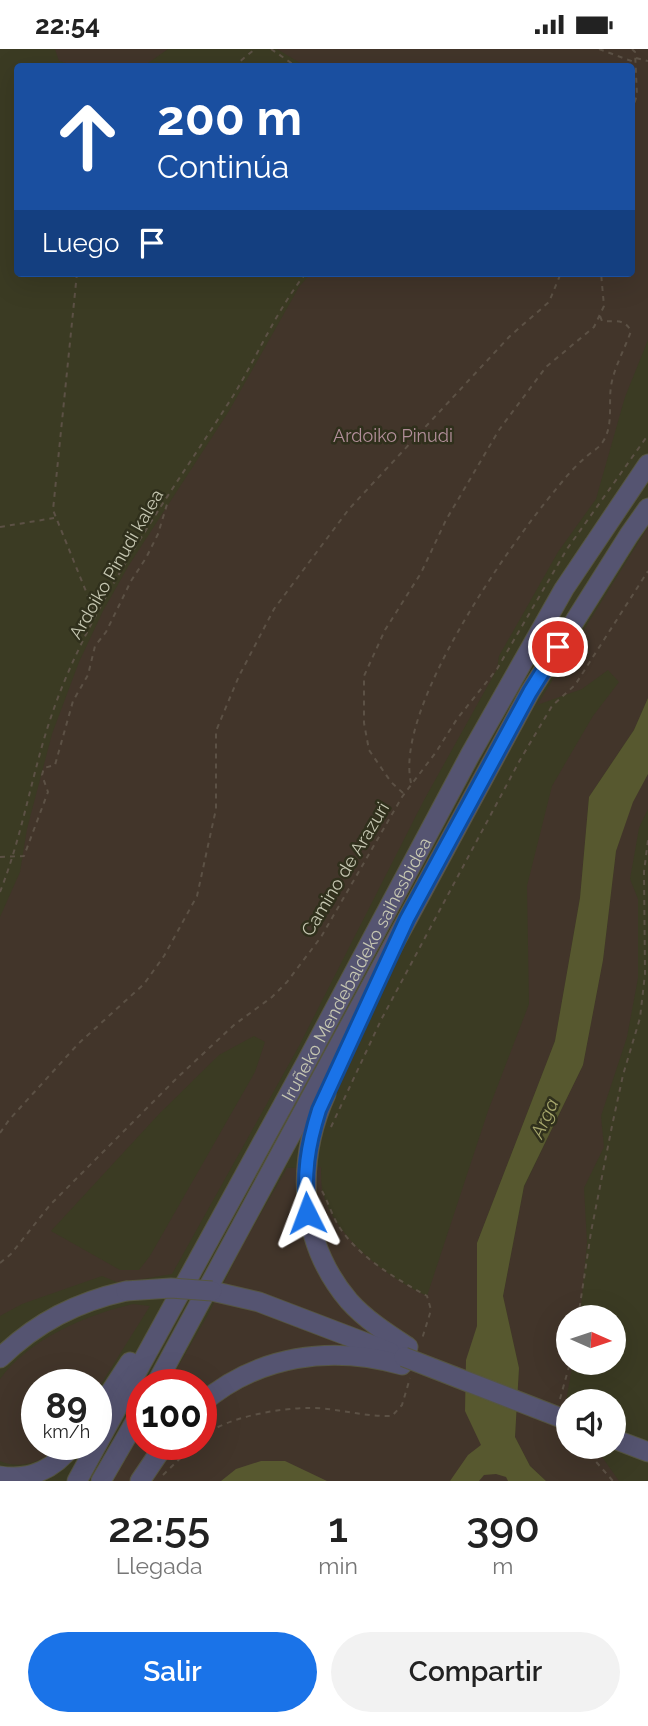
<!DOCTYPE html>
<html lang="es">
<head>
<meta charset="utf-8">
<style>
	:root { --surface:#fff; --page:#f2f2f2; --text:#222; --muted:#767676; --accent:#1a73e8 }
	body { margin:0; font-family:Raleway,sans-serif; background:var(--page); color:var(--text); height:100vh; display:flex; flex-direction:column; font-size:26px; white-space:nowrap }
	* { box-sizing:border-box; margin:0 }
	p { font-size:23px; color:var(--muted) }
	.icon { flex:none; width:38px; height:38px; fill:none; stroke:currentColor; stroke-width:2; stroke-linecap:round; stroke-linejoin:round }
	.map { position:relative; height:1432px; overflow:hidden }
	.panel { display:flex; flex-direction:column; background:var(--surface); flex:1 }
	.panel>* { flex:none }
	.guide { position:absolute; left:14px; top:14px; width:621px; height:214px; border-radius:7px; box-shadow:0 7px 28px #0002; background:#1a4fa0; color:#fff; overflow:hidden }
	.needle { width:46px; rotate:93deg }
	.controls { position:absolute; left:556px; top:1256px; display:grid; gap:14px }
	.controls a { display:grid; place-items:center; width:70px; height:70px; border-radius:50%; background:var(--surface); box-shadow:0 7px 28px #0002; font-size:35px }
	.speed { position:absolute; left:21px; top:1320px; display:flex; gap:14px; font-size:35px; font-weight:700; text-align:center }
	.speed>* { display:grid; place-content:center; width:91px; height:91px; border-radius:50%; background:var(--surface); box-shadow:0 7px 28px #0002; line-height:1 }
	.speed small { font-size:18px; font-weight:400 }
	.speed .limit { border:10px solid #d22; background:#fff; color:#111 }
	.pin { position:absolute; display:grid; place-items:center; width:60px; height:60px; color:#fff; margin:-30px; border:4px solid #fff; border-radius:50%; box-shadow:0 2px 7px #0007 }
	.me { position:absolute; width:77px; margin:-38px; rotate:357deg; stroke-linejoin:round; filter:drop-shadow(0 0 5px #0008) }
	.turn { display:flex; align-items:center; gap:24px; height:147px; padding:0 28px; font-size:32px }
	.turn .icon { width:91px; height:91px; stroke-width:2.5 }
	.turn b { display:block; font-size:49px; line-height:60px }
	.then { display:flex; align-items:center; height:66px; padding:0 28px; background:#0003; gap:14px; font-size:26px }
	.eta { display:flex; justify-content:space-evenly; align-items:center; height:119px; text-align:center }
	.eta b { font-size:42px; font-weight:600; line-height:49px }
	.primary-button { display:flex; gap:14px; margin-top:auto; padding:14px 28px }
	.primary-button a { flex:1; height:80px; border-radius:42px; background:var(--accent); color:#fff; font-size:28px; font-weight:600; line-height:80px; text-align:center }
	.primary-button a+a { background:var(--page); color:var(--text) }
	.status { display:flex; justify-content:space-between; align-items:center; height:49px; padding:0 35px; background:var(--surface); direction:ltr }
	.status svg { height:19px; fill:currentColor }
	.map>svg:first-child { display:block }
</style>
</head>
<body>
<div class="status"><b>22:54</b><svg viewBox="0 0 49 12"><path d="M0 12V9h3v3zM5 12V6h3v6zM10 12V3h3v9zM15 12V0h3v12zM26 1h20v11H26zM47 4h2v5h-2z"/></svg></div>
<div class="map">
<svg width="648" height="1432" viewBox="0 0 648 1432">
	<rect width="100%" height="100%" fill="#3b3b23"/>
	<path fill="#42352a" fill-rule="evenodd" d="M55,0H168L144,17H75L59,12Z
		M277,0H648V291L625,348L596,450L558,503L499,607L497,620L424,751L299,997L172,1225L119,1234L102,1227L22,1255L0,1267V868L20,823L27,780L52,685L79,613L103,562L129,516L229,362L299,238L311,224H632V18L305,17ZM254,987L265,993L255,1023L150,1207L139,1221H120L51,1182L159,1065L219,1006Z
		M648,478V649L634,681L589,748L580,849L555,992L477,1194L487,1382L508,1432H113L142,1382V1395H201V1335H168L209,1264L240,1201L287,1119L321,1118C321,1125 321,1133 322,1140C331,1185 387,1229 427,1247L488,1062L529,955L527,837L552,737L593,667L619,633L608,621L582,640L537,656Z
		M648,725V760L639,779L630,830L638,850V929L627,988L601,1067L604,1098L584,1139L587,1193L580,1269H569V1314H573L565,1357L569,1362V1398H595L619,1432H546L530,1417L515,1388L519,1319L503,1247L524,1138L583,1016L603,911L616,802L632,753Z
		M133,1255L150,1257L96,1343V1335H37V1395H59C46,1413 20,1421 0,1412V1330C29,1290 86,1266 133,1255Z"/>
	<path fill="#57582f" d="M648,649V725L633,753L616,802L603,911L583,1016L524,1137L503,1247L519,1319L515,1388L530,1417L546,1432H508L506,1428L496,1425L484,1426L479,1432H450L468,1406L481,1396L465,1362L466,1311L477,1277V1194L555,992L580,849L589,748L634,681Z
		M261,1412H285L327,1432H221L236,1420Z"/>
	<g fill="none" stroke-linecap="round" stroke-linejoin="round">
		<g stroke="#565642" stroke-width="21">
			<g id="highway">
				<path d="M326,1045C295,1114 299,1193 349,1252C366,1271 388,1285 408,1298"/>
				<path d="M212,1242L259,1253L390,1303"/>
				<path d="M0,1309C37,1273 77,1253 126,1242"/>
				<path d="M156,1335L530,643L629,486L648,459"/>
				<path d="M201,1355C258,1306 331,1296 402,1316"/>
				<path d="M96,1365L130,1313"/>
				<path d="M614,1390L648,1403"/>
				<path d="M0,1427C32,1432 55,1419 74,1395"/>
				<path id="s1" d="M77,1432L307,1012L470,706L564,540L648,415"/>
				<path d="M101,1432L142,1361"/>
				<path d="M140,1432L165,1395"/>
			</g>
		</g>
		<path stroke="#5c5145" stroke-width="2" stroke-dasharray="5 5" stroke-linecap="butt" d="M271,0L297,18
			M599,0L634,13
			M632,0L635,3L637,46L632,61
			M636,9L648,12
			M233,18L255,0
			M77,224L53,461L96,567
			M0,478L54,469
			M411,734C394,659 509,496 557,439C566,428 575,417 586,408C591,403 598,400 602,394C615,376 607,352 612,332C616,315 625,299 631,282C624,269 615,273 602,272L600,267
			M403,744L391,733L369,701L364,674V627L385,581L421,524L446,471L499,381L546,318L594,278L604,257L601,224
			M0,808L24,807L48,743L42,726L44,719L55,716L73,652L88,626L95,597L106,583L131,532L146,509L158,485L168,452
			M0,843C23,785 32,723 52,665C90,554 170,446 233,347C258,306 276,262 306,224
			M331,1078L381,971L520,711L552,657L575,636L648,522
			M0,1084L9,1071L78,995L144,935L164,907L197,847L216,760V682L239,627L274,560L349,460L510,287L549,253L561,224
			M322,1142C328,1153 332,1166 338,1176C358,1208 395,1229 427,1247L431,1261L422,1290
			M0,1214L11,1205L50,1156L177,1029L234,976L272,948L287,933L321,888L402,748L436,703L457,670L497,620L567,500L648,386
			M578,1269L591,1183L612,1077L623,1026L640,969L645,925L644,823L648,791
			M560,1350L570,1314
			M201,1389C225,1368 279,1359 310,1359C338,1359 364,1368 392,1367L402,1356L410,1329
			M583,1398L613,1432
			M163,1426L195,1395"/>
		<use href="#highway" stroke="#555471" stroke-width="19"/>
		<g stroke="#565642" stroke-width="21" stroke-linecap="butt">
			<path id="highway-bridge" d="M126,1242L171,1239L212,1242
				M404,1308L569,1372"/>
		</g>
		<use href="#highway-bridge" stroke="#555471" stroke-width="19"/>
	</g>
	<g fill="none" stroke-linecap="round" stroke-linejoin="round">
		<g stroke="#114b97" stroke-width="18">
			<path id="route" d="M307,1164C304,1124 307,1099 319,1061L407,870L530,643L558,598"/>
		</g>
		<use href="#route" stroke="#1a73e8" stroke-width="12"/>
	</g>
	<g text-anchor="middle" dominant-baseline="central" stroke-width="5" stroke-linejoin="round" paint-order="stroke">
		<g font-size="18" fill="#b28f9a" stroke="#30301c">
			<text x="393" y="386">Ardoiko Pinudi</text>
		</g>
		<g font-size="18" fill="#c6c7b2" stroke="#30301c">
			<text transform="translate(116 515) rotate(-60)">Ardoiko Pinudi kalea</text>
			<text transform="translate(345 820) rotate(-59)">Camino de Arazuri</text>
			<text stroke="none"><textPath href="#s1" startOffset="583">Iruñeko Mendebaldeko saihesbidea</textPath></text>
		</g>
		<g font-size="19" font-style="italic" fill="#a6a66c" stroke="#30301c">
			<text transform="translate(544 1069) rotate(-66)">Arga</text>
		</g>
	</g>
</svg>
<div class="controls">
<a><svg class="needle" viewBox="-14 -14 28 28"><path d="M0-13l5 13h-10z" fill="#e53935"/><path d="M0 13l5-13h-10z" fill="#767676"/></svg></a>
<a><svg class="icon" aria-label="sound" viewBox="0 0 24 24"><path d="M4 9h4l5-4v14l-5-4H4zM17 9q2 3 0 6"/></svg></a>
</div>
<div class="speed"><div>89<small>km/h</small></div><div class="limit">100</div></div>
<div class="pin" style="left:558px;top:598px;background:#d93025"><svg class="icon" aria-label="arrive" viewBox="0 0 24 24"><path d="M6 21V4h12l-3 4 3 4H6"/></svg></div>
<svg class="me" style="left:307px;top:1164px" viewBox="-20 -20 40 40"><path d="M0-17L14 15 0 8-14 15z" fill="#1a73e8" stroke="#fff" stroke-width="4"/></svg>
<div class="guide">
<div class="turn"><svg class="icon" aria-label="ahead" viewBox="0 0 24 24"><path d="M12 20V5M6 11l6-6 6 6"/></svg><div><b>200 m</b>Continúa</div></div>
<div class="then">Luego<svg class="icon" aria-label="arrive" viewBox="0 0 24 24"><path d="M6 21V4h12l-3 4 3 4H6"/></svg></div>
</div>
</div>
<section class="panel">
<div class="eta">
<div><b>22:55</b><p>Llegada</p></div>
<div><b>1</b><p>min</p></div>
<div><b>390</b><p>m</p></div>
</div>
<div class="primary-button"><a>Salir</a><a>Compartir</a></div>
</section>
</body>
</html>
